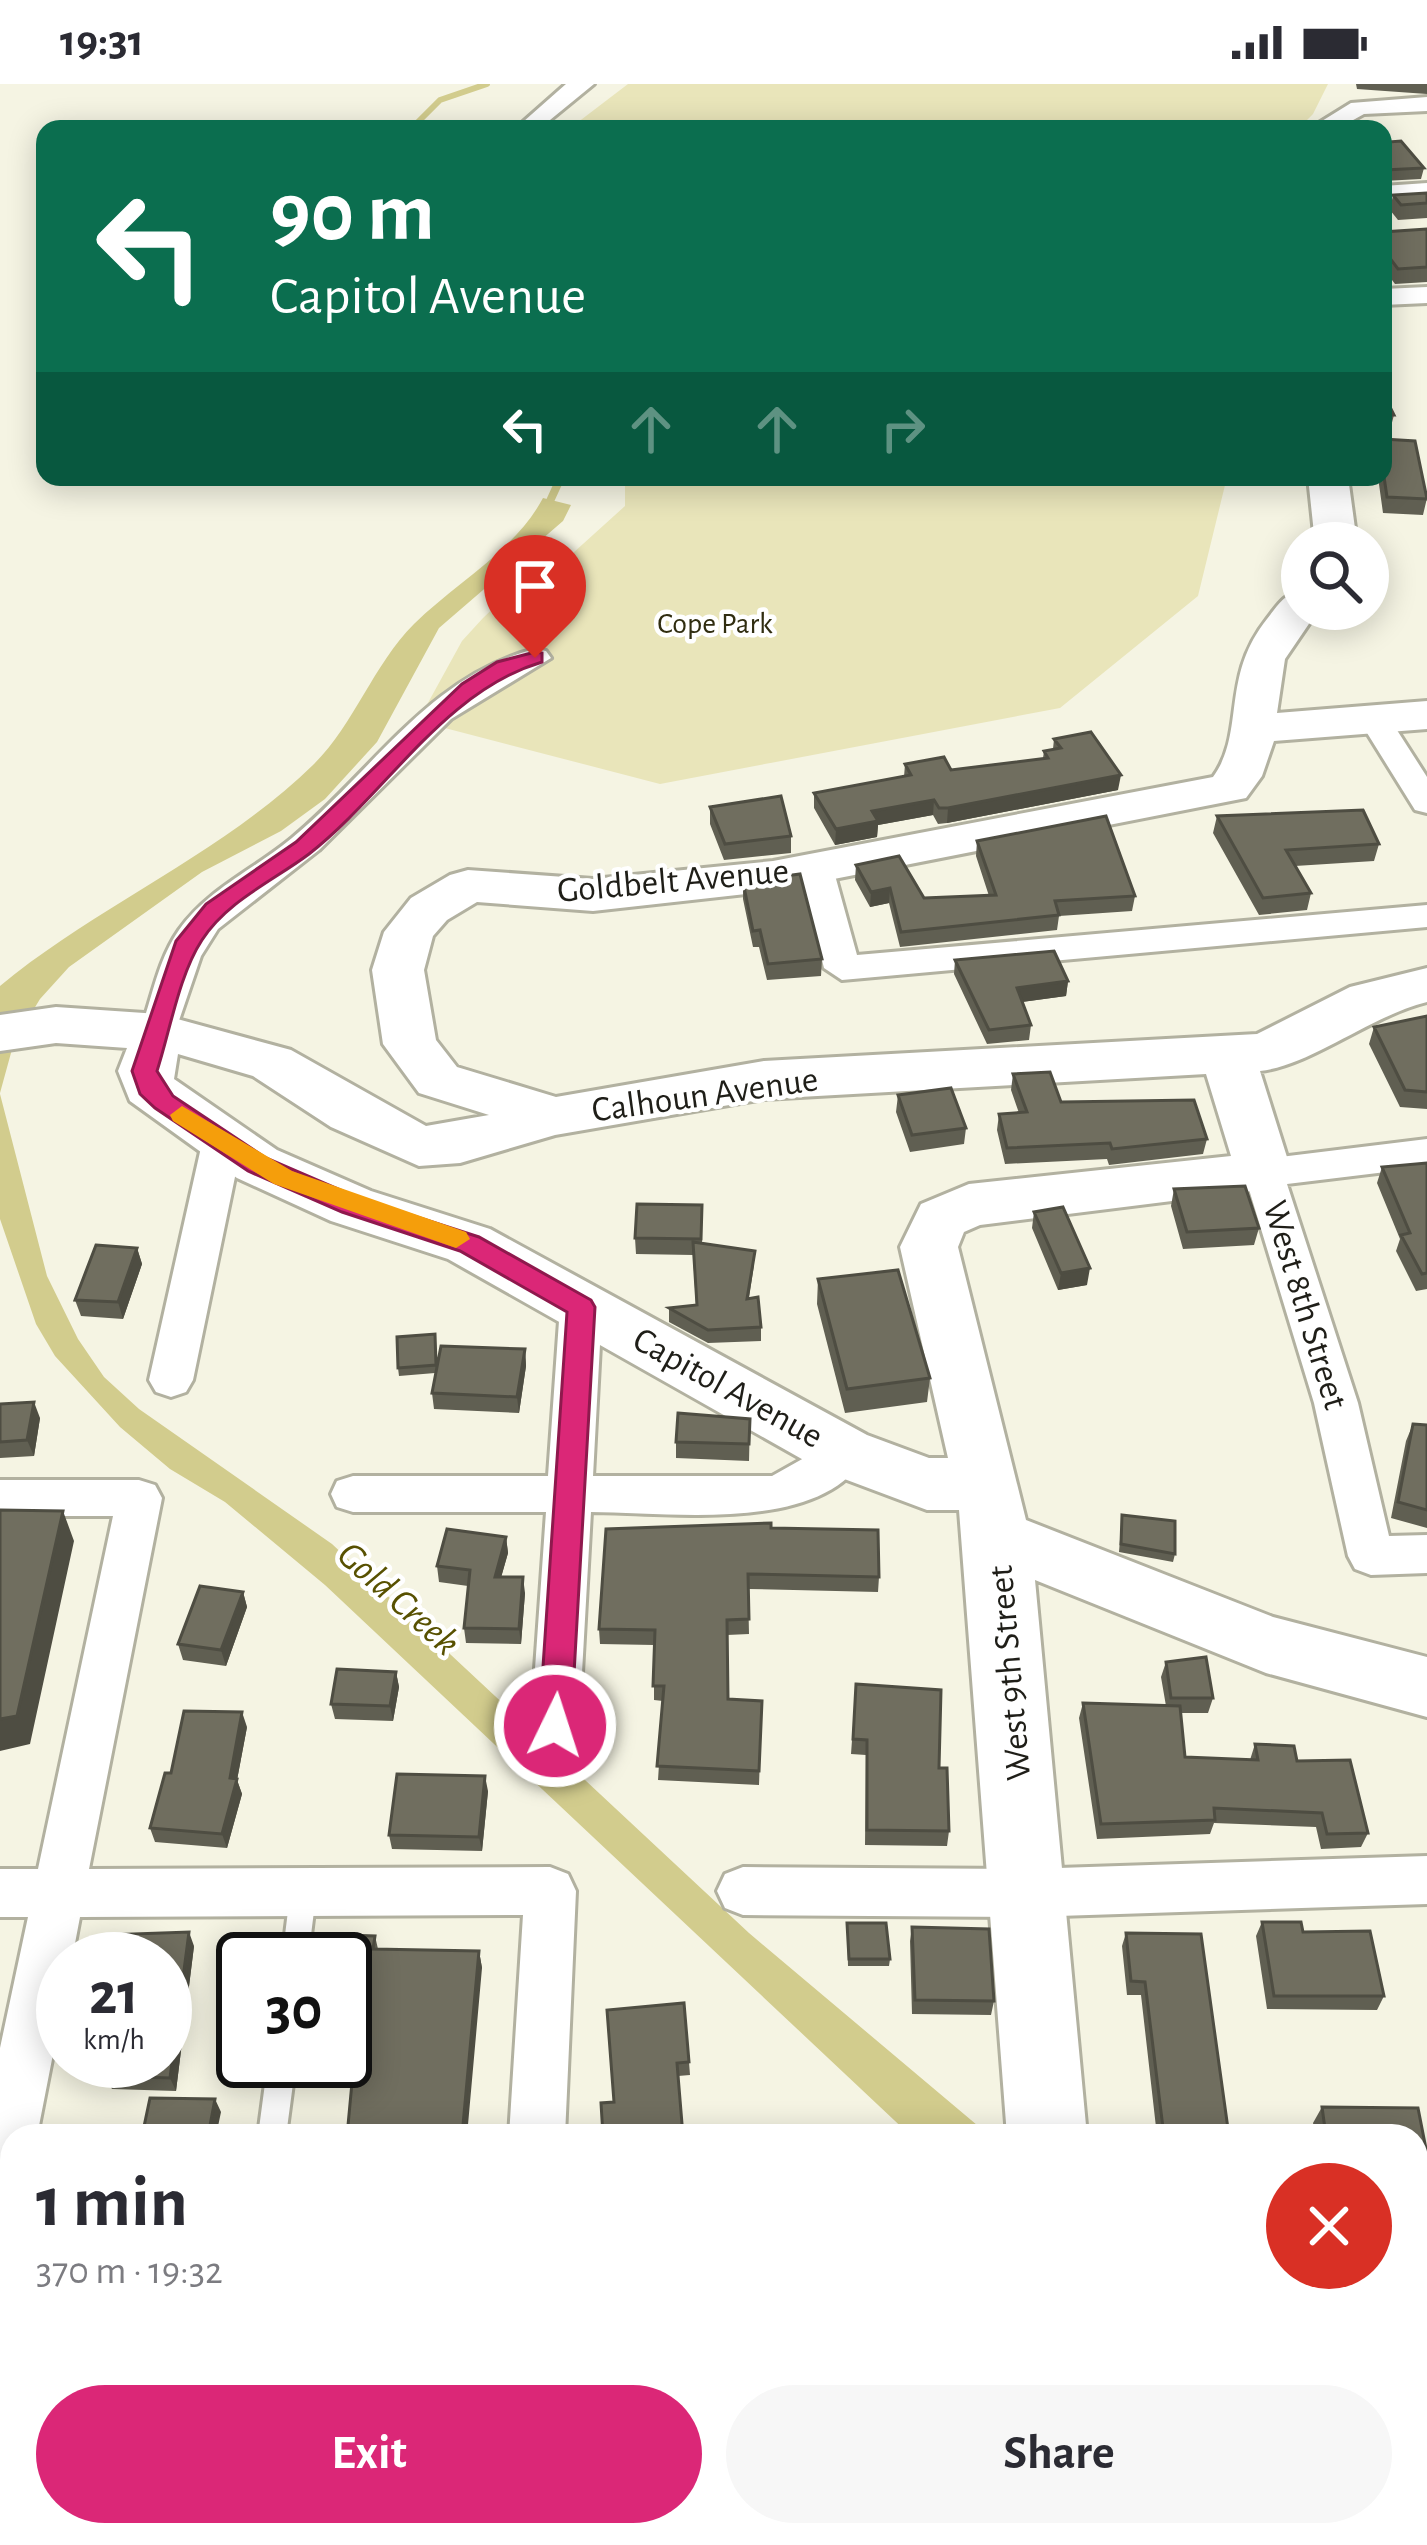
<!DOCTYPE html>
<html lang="en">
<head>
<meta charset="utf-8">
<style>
	:root { --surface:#fff; --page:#f7f7f7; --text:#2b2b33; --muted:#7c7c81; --accent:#db2777 }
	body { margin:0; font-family:"Alegreya Sans",sans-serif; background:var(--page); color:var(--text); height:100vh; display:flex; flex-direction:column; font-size:45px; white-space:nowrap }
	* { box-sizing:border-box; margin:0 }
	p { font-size:39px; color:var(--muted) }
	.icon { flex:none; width:66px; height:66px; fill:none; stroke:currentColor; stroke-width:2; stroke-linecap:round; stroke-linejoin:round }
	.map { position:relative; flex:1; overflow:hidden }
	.panel { position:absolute; left:0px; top:2040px; width:1428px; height:423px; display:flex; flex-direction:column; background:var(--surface); border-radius:36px 36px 0 0; box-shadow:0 6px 30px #0003 }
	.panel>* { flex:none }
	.hud { position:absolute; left:36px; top:36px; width:1356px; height:366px; border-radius:24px; box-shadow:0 6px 30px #0003; background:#0b6e4f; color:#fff; overflow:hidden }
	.tools { position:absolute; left:1281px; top:438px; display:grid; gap:24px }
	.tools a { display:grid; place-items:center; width:108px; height:108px; border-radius:50%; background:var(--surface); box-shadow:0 6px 30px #0003; font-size:60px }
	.speed { position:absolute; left:36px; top:1848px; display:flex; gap:24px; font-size:60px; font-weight:700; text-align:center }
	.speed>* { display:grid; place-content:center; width:156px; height:156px; border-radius:50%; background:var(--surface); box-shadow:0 6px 30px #0003; line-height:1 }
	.speed small { font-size:30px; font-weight:400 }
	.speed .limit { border:6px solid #111; border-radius:18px; background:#fff; color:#111 }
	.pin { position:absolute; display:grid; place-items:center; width:102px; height:102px; color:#fff; margin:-123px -51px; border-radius:50% 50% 50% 0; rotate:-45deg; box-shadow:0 0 12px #0007 }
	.pin .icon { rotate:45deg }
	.me { position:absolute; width:132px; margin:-66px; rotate:4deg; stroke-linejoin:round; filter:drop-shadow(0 0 9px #0008) }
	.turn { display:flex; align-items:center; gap:42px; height:252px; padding:0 36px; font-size:54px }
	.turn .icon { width:156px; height:156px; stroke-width:2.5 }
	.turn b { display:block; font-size:84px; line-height:102px }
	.lanes { display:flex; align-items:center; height:114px; padding:0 36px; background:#0003; justify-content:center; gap:60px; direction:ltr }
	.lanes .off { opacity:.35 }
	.round { display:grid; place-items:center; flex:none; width:126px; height:126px; border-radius:63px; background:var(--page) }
	.head { display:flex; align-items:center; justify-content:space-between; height:204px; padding:0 36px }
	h1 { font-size:72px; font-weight:600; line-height:90px }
	.primary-button { display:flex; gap:24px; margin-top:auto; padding:24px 36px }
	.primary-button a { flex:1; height:138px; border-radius:72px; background:var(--accent); color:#fff; font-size:48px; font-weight:600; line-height:138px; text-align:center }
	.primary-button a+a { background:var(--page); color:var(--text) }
	.status { display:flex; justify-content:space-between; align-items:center; height:84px; padding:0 60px; background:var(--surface); direction:ltr }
	.status svg { height:33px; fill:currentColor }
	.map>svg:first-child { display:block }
</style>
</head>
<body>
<div class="status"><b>19:31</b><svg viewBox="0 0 49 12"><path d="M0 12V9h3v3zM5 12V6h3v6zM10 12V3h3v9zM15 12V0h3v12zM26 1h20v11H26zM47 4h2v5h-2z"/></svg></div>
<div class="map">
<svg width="1427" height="2461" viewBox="0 0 1427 2461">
	<rect width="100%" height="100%" fill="#f5f4e3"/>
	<path fill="#e9e5ba" d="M628,0H1328L1313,30L1298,45H569Z
		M625,393H1223L1226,397L1198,512L1060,624L660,700L418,637L462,557L483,534L506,512L552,488L625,422Z"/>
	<path fill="#d2cc8d" d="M543,414L571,421L563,437L439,544L377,658L325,715L281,747L202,788L69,883L40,915L14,958L0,1009V902C98,821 222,770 313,681C354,641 373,581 414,540C455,499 515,467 543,414Z
		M0,1010L47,1192L78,1255L104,1293L139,1325L332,1460L749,1849L990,2052H911L325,1501L225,1418L170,1385L120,1343L55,1272L36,1240L0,1135Z"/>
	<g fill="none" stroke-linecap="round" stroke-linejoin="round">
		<path stroke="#d2cc8d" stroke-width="6" d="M411,45L440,16L487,0"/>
		<path stroke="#d2cc8d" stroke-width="8" d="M545,428L561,393"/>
		<g stroke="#b2b1a0" stroke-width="6">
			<path id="lane" d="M303,1799L312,1803L316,1811L308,1875H282L290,1811L294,1803Z
				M268,1977H296L286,2052H258Z
				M204,2451H236L235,2461H203Z"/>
		</g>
		<g stroke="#b2b1a0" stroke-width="6">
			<path id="street" d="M566,0H594L539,45H515Z
				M1427,13V27L1364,30L1337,45H1309L1351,19Z
				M1427,203V219L1383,221V205Z
				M535,565L546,567L551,574L451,635L319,766L218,845L201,872L172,957H146L140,948C152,914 158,876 179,846C208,805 255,785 292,754C371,689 430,591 535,565Z
				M1375,626L1386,629L1427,693V729L1415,726L1359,636Z
				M816,773L833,784L857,871L1427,821V843L842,896L824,884L799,784Z
				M222,1045L236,1049L242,1059L193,1296L186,1308L171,1313L156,1308L149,1296L202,1059L208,1049Z
				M1427,1055V1083L1287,1100L1358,1319L1389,1452L1427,1451V1489L1371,1491L1355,1485L1348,1472L1314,1319L1244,1089L1250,1079L1264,1075Z
				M581,1207L596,1212L602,1223L593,1392H772L845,1351L861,1357L867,1369C824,1451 669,1428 591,1428L579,1642L572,1657L555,1663L538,1657L531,1642L546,1428H353L337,1423L331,1410L337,1397L353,1392H548L560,1223L566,1212Z
				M0,1396H139L155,1401L162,1414L89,1785L550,1783L568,1790L576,1807L565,2052H509L523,1831L80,1833L72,1875H63V1919L37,2052H12V2120L0,2125V1964L28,1833H0V1785H38L113,1432H0Z
				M1427,1772V1820L1028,1833L743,1831L725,1824L717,1807L725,1790L743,1783L1028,1785Z
				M0,2310H12V2370H0Z
				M483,2451H545L544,2461H482Z"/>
		</g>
		<g stroke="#b2b1a0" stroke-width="6">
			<path id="secondary" d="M1427,99V119L1383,122V102Z
				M1308,393H1348L1357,459H1315Z
				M1302,506V525H1319L1285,575L1277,629L1427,617V645L1274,657L1262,692L1246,714L773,807L593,827L477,818L447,836L433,852L424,886L436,956L457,983L556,1013L764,977L1257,950L1350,903L1427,884V918C1370,932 1312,981 1260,987L1292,1089L1284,1103L980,1141L964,1148L958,1163L1026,1436L1273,1533L1427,1573V1633L1266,1589L1035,1496L1087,2052H1007L959,1426H927L823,1387L448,1175L331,1137L237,1094L130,1017L118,987L127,964L56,959L0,967V931L56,923L159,930L291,966L426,1042L489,1031L419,1009L383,960L372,886L384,848L411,814L450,791L468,786L593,795L773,777L1213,693C1246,648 1220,594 1267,535C1278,521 1284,510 1302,506ZM178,970L253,992L331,1043L419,1082L460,1079L555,1051L764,1015L1206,990L1231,1072L969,1100L921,1120L900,1163L948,1374H929L867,1351L490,1145L371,1107L277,1066L174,995Z
				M1071,2451H1161L1162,2461H1072Z"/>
		</g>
		<use href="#lane" fill="#fff" fill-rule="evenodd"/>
		<use href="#street" fill="#fff" fill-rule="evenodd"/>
		<use href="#secondary" fill="#fff" fill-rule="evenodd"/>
	</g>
	<path fill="#605f52" d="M1356,0H1427V10L1357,5Z
		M1383,50L1389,58L1424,84L1421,95L1383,97Z
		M1427,109V134L1398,136L1390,126L1393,111Z
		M1427,145V198L1395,200L1383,184V148Z
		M1383,309L1394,331L1390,346L1383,345Z
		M1383,355L1427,414L1423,431L1383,429L1378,393H1383Z
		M1277,393H1304V395H1278Z
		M1054,655L1118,706L947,739L938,740L933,731L878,741L877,753L835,761L814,724V709L904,693L905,680L951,686L1043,674L1044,667L1053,665Z
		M710,723L791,752V769L724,776L710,740Z
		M1217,732L1379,760L1374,777L1295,782L1311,809L1307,826L1259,831L1213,749Z
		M977,757L1135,812L1132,827L1059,832L1057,846L900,863L889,819L870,823L855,796L856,781L924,814L989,812L976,772Z
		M743,798L822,875L821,892L767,896L759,863H753L743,815Z
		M955,876L1068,897L1066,912L1022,918L1031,941L1029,956L987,960L954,890Z
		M1427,932V1025L1400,1023L1369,960L1374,943Z
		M1013,990L1061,1018L1207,1055L1203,1070L1109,1081L1107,1075L1005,1080L997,1046L999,1030L1019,1029L1011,1006Z
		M898,1011L966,1044L964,1060L910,1068L896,1028Z
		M1427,1079V1205L1416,1207L1396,1167L1400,1155L1377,1099L1382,1083Z
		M1174,1105L1259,1144L1254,1161L1183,1165L1171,1122Z
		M702,1121V1159L754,1181L749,1214L761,1243V1257L708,1259L669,1238V1224L696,1221L693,1171L636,1170L635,1154Z
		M1034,1128L1087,1201L1058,1206L1032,1144Z
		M137,1164L142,1180L123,1235L81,1232L75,1216Z
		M818,1195L930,1294L927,1318L845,1329L817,1220Z
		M436,1258L437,1282L525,1265L526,1282L519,1329L434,1325L432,1309L435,1289L399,1292L398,1284Z
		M0,1320L40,1334L34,1372L0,1374Z
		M750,1335L749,1377L676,1374V1358Z
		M1413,1340L1427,1341V1444L1391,1434L1406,1357Z
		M1122,1431L1175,1470L1173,1478L1119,1468Z
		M771,1444L879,1493L878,1508L748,1505L749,1550L727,1551L728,1615L762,1617L759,1701L658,1696L663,1617L654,1616V1561L600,1560L599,1545Z
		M506,1453L508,1469L501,1493L525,1509L521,1560L466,1559L464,1544L468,1502L439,1498L437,1482Z
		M243,1508L247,1523L226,1582L183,1576L178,1560Z
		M1166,1578L1213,1614L1208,1629H1181L1185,1673L1250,1676L1255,1660L1297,1677L1368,1749L1361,1763L1321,1765L1316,1743L1214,1739L1210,1750L1097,1755L1079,1634L1083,1619L1166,1622L1161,1593Z
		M396,1588L399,1603L393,1637L335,1635L331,1620Z
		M856,1600L949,1747L947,1762L865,1761L866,1671L851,1670Z
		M247,1643L237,1696L242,1710L227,1764L155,1758L150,1744Z
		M488,1707L482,1767L392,1765L389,1751Z
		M1262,1838L1303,1848L1384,1912L1377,1926L1267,1925L1256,1852Z
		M847,1839L890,1875L889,1882H848Z
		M912,1843L994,1917L991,1931L912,1930L910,1857Z
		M1126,1849L1229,2052H1157L1141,1911H1127L1122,1862Z
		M375,1852L378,1865L479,1867L482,1884L356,1961H345V1875Z
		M194,1862L176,2007L112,2005L105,1992Z
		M607,1926L689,1978L690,1991L678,1992L683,2052L614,2018Z
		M1322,2023L1418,2024L1427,2070V2300H1416V2052H1316L1313,2039Z"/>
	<path fill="#4e4d42" d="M1121,691L1118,706L947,739L948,724Z
		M934,716L933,731L878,741L877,753L835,761L836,745L872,727Z
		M890,804L889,819L870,823L871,808Z
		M1068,897L1066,912L1015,919L1017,904Z
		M137,1164L142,1180L123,1235L118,1218Z
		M1090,1184L1087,1201L1058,1206L1061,1189Z
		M525,1265L526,1282L519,1329L517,1313Z
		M34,1318L40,1334L34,1372L27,1356Z
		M63,1427L74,1457L30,1660L0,1667V1635Z
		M506,1453L508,1469L497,1508L495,1493Z
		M523,1493L525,1509L521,1560L519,1545Z
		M243,1508L247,1523L226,1582L221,1566Z
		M396,1588L399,1603L393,1637L390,1622Z
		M242,1628L247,1643L237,1696L242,1710L227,1764L222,1750Z
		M485,1692L488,1707L482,1767L479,1753Z
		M189,1848L194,1862L176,2007L170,1994Z
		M479,1867L482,1884L467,2052H462Z
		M215,2015L221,2028L216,2052H208Z
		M60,2451H70L68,2461H58Z"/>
	<path fill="#706e5f" stroke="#4e4d42" stroke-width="3" d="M1383,50L1389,58L1401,57L1424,84L1385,86L1383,94Z
		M1427,109V119L1401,121L1393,111Z
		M1427,145V183L1398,185L1383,165V148Z
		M1383,309L1394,331H1383Z
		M1383,355L1415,357L1427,415L1387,413L1383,386Z
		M1091,648L1121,691L948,724H939L934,716L872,727L878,737L836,745L814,709L911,691L905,680L944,673L951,686L1048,674L1044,667L1061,664L1054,655Z
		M781,712L791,752L725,760L710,723Z
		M1363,726L1379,760L1286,766L1311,809L1263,814L1217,732Z
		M1106,732L1135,812L1055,817L1059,831L901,848L890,804L871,808L856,781L899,772L924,814L996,811L977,757Z
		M800,790L822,875L768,880L760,846L753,847L743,798Z
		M1054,867L1068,897L1017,904L1031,941L989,946L955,876Z
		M1427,932V1008L1405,1006L1374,943Z
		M1050,988L1061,1018L1194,1016L1207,1055L1112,1065L1110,1059L1007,1064L999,1030L1027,1028L1013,990Z
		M951,1004L966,1044L912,1051L898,1011Z
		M1427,1079V1189L1422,1190L1401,1151L1410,1149L1382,1083Z
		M1245,1102L1259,1144L1187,1148L1174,1105Z
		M637,1120L702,1121L701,1155L635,1154Z
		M1063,1123L1090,1184L1061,1189L1034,1128Z
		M693,1158L755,1167L747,1215L758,1213L761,1243L708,1246L669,1224L697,1221Z
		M96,1161L137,1164L118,1218L75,1216Z
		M898,1186L930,1294L847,1305L818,1195Z
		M435,1250L436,1281L398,1284L397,1253Z
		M441,1262L525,1265L517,1313L432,1309Z
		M34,1318L27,1356L0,1358V1320Z
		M678,1329L750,1335L749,1360L676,1358Z
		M1413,1340L1427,1341V1426L1398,1418Z
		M0,1426L63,1427L17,1632L0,1635Z
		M1122,1431L1175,1437V1470L1121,1460Z
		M771,1439V1444L878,1446L879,1493L748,1490L749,1535L727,1536L728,1615L762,1617L759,1687L657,1682L664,1602H653L655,1546L599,1545L606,1445Z
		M447,1445L506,1453L495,1493H523L519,1545L464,1544L470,1486L437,1482Z
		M200,1502L243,1508L221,1566L178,1560Z
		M1206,1573L1213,1614H1171L1166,1578Z
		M337,1585L396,1588L390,1622L331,1620Z
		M856,1600L941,1606L939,1684H947L949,1747L867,1746V1656L853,1655Z
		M1083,1619L1180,1622L1185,1673L1258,1676L1255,1660L1294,1662L1297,1677L1350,1676L1368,1749L1327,1750L1322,1729L1214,1724L1215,1736L1101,1740Z
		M184,1627L242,1628L230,1694L237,1695L222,1750L150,1744L165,1689H171Z
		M397,1690L485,1692L479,1753L389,1751Z
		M1262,1838H1301L1303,1848L1370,1847L1384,1912H1274Z
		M847,1839H886L890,1875H849Z
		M912,1843L989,1845L994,1917L915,1916Z
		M189,1848L170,1994L105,1992L108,1977H165V1875H103L106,1851Z
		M1126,1849L1201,1850L1229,2052H1164L1145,1898L1131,1897Z
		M344,1851L375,1852L373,1865L479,1867L462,2052H347L357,1945H345V1875H340Z
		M684,1919L689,1978L677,1979L683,2052H603L601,2019L614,2018L607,1926Z
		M150,2014L215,2015L208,2052H142Z
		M1322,2023L1418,2024L1427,2070V2287H1417L1416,2280V2052H1326Z
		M0,2424H12V2451H60L58,2461H0Z
		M271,2451H374L373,2461H269Z
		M604,2451H776L777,2461H604Z
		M932,2451H1014L1016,2461H933Z"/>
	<path fill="#db2777" stroke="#8e194d" stroke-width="3" d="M535,568L542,569V578C444,607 387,709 309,770C273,797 227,817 202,856C179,891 170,947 157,987L173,1012L266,1074L361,1115L479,1153L591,1216L595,1223L571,1642L566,1651H544L539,1642L567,1228L460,1167L342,1128L248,1087L155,1024L140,1010L132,987L176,857L206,820L296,758L462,600L497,578Z"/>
	<path fill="#f59e0b" d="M182,1022L292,1087L466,1148L470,1155L456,1164L274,1100L173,1037L170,1031Z"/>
	<g text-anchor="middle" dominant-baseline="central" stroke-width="9" stroke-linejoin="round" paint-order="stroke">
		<g font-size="30" fill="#302d10" stroke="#fff">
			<text x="715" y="540">Cope Park</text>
		</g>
		<g font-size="36" fill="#1f1e18" stroke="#fff">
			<text transform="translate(673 797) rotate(-5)">Goldbelt Avenue</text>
			<text transform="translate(705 1011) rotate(-8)">Calhoun Avenue</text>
			<text transform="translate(1305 1221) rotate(73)">West 8th Street</text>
			<text transform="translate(728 1304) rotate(29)">Capitol Avenue</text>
			<text transform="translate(1010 1589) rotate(-95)">West 9th Street</text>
		</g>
		<g font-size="39" font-style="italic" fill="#585101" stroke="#fff">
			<text transform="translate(398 1515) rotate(42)">Gold Creek</text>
		</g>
	</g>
</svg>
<div class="tools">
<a><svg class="icon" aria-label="search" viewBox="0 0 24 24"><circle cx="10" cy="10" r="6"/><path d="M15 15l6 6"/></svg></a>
</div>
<div class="speed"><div>21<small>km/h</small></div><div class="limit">30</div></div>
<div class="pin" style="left:535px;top:574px;background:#d93025"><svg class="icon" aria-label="arrive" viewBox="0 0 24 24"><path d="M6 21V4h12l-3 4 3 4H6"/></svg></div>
<svg class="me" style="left:555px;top:1642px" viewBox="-20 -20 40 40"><circle r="17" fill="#db2777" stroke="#fff" stroke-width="3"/><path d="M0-11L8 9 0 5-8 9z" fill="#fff"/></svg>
<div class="hud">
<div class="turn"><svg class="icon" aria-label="left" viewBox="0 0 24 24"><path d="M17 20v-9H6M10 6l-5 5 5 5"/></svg><div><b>90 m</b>Capitol Avenue</div></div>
<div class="lanes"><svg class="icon" aria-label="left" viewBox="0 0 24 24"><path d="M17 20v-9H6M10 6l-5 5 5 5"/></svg><svg class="icon off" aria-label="ahead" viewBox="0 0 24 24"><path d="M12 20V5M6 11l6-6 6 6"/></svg><svg class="icon off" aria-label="ahead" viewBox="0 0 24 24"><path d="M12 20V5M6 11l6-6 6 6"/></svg><svg class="icon off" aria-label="right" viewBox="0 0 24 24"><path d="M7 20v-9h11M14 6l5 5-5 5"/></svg></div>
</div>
<section class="panel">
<div class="head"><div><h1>1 min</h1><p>370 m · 19:32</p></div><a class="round" style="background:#d93025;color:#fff"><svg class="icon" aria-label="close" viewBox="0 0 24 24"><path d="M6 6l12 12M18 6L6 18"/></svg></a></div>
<div class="primary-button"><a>Exit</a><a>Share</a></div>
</section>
</div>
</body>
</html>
